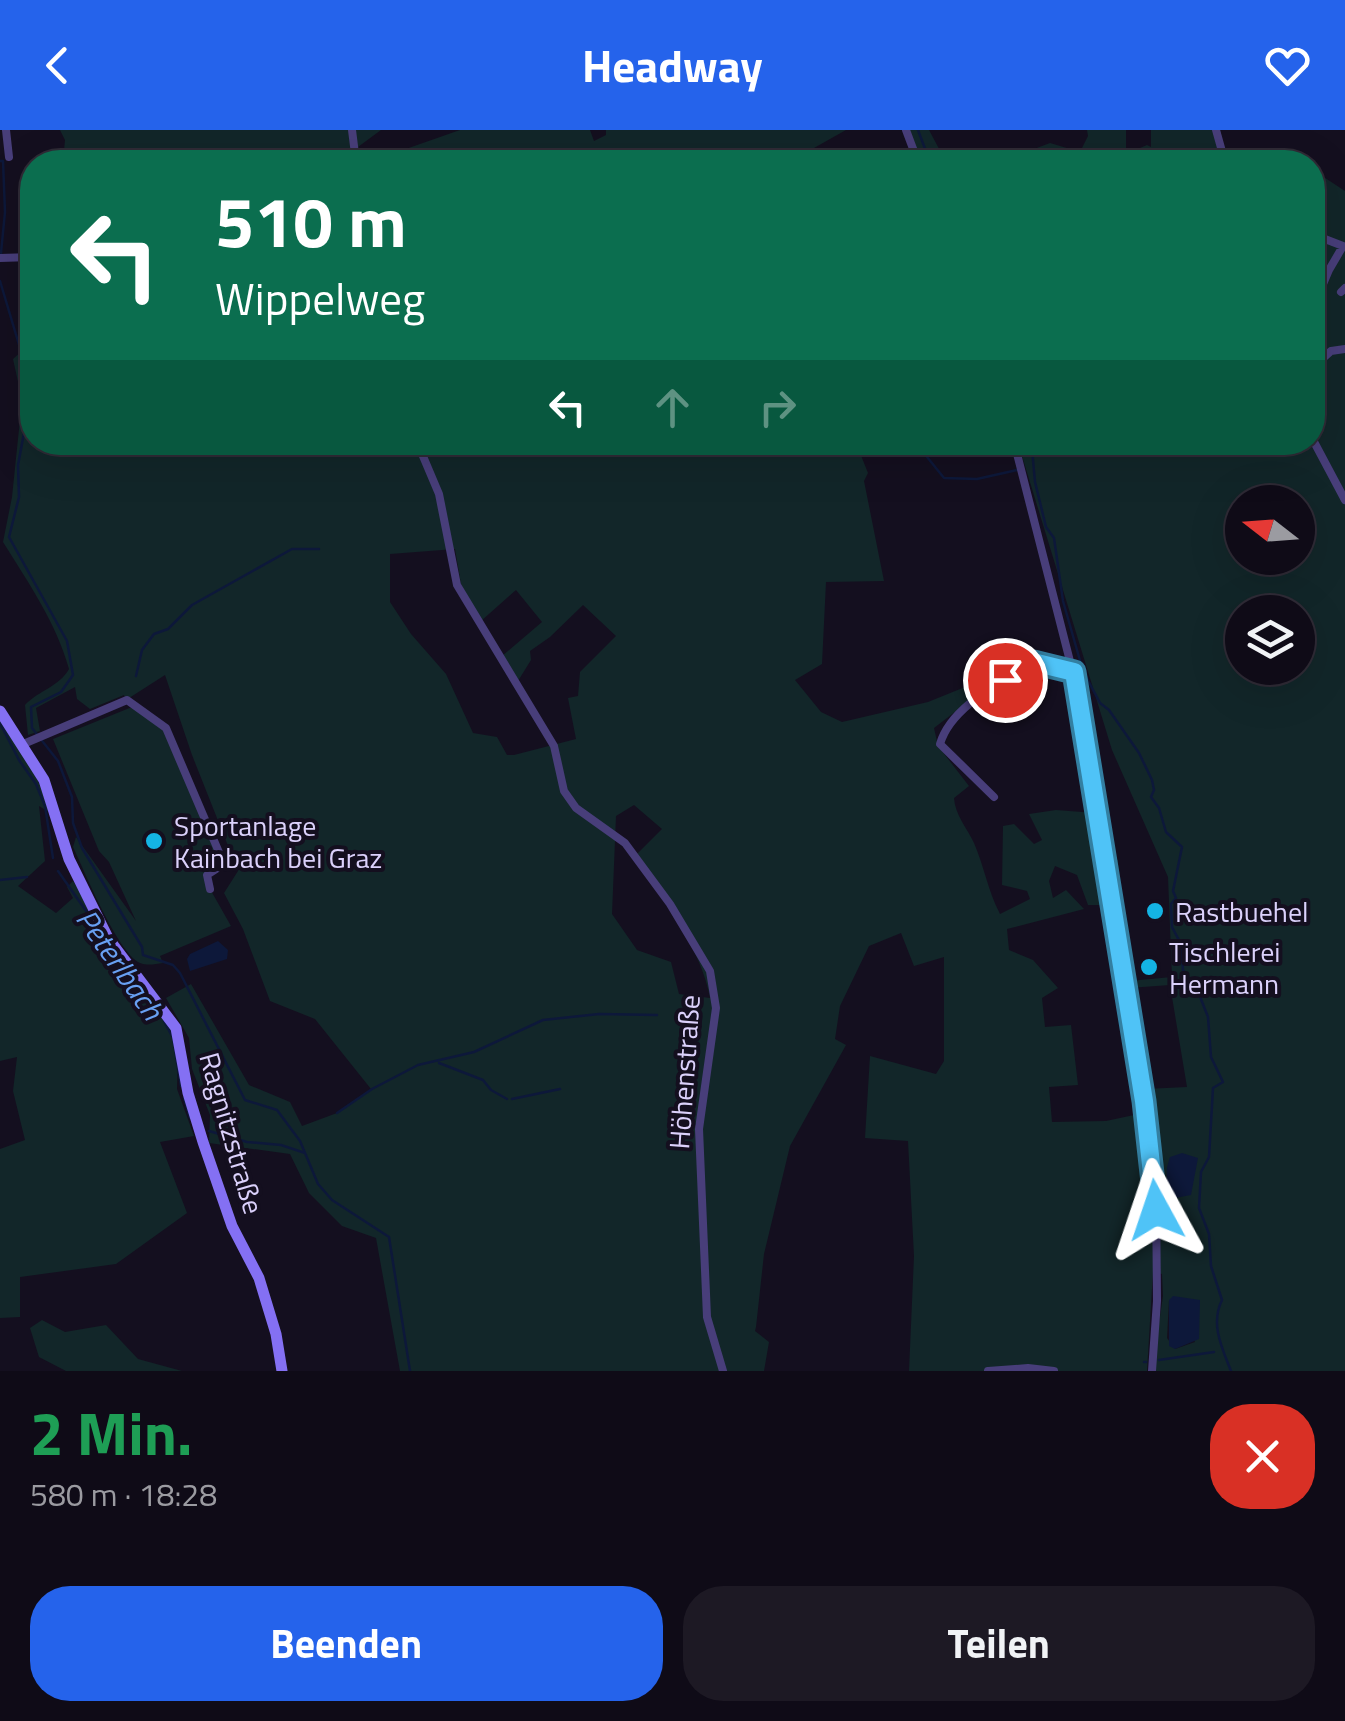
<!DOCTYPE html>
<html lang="de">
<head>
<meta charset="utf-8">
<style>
	:root { --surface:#0f0b17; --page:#1d1924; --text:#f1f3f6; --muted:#9b9ba1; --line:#2f2b36; --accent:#2563eb }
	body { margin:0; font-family:"Titillium Web",sans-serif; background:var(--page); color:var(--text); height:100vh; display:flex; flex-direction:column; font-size:38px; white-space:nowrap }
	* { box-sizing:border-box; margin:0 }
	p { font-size:32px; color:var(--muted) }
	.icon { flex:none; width:55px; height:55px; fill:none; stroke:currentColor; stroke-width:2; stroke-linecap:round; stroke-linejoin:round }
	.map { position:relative; height:1241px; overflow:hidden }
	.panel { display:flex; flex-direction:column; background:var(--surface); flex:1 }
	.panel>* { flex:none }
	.banner { position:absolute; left:20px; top:20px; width:1305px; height:305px; border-radius:40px; box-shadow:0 10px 40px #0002,0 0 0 2px var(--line); background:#0b6e4f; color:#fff; overflow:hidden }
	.needle { width:65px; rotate:287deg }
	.buttons { position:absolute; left:1225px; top:355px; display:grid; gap:20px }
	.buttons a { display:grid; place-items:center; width:90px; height:90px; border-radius:50%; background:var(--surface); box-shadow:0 10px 40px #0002,0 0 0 2px var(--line); font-size:50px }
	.pin { position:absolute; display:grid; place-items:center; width:85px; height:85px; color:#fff; margin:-42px; border:5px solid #fff; border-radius:50%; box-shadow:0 2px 10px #0007 }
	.me { position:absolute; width:110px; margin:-55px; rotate:355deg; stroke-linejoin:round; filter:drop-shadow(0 0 8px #0008) }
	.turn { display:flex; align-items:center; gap:35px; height:210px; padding:0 30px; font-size:45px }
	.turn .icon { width:130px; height:130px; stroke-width:2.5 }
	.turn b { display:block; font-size:70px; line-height:85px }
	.lanes { display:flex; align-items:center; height:95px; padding:0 30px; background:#0003; justify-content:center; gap:50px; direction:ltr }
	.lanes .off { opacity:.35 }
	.round { display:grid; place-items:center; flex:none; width:105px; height:105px; border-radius:40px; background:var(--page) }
	.head { display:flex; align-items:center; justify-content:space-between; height:170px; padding:0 30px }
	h1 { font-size:60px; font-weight:700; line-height:75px; color:#1e9e55 }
	.cta { display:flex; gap:20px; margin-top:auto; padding:20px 30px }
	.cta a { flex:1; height:115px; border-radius:40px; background:var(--accent); color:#fff; font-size:40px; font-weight:700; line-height:115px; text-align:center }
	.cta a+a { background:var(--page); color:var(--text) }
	header { display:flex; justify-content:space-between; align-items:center; height:130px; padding:0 30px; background:var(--accent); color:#fff; font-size:45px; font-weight:700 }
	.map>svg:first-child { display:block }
</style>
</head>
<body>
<header><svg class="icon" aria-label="back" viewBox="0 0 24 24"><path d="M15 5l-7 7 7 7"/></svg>Headway<svg class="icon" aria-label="heart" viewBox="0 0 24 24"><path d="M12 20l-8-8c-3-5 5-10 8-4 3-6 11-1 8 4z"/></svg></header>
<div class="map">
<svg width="1345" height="1241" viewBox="0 0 1345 1241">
	<rect width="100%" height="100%" fill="#140f1f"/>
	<path fill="#122629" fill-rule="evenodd" d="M60,0H381L358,17L360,32H63L65,10Z
		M460,0H590L594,11L606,5V0H846L814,18L815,32H401L403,20Z
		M904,0H929L945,30L1021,24L1050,13L1080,22L1088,6L1087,0H1126V24L1147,15L1151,17V0H1220L1228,32H915Z
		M1313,40L1345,61V1241H1152L1163,1166L1162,1144L1153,1142L1147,1241H909L914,1126L908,1011L865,1008L870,926L936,944L944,931V827L914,836L901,803L869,816L840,876L835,909L846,915L790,1016L764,1124L756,1197L755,1201L769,1212L764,1241H400L376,1108L342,1096L309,1063L290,1024L209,1013L210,985L192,939L189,908L166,868L191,854L249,955L290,972L302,996L337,983L371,959L315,889L270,871L243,799L224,763L238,741L192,625L165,545L126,570L124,565L90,579L77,569L75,557L36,578L40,601L28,605L25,575C39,560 59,557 69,539C56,492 29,454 3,412L12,367L22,270L13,229L32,212V312L856,313L868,343L864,351L884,451L826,452L822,534L795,550L821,582L842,592L928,572L1012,538L934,598L938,616L969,656L954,668C955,685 967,698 974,713C984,736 988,761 1000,784L1030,769L1027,761L1002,755L1003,696L1014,694L1034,714L1042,710L1029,684L1056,680L1095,683L1103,730H1118L1121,775H1088L1077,745L1055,736L1049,751L1053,768L1066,760L1084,779L1007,799L1009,820L1033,830L1058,858L1042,868L1045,897L1071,895L1078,955L1049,957L1052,992L1106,991L1148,982L1145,959L1187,957L1170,855L1129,858V851L1172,847L1168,747L1112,620L1018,313H1312L1337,347L1313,302ZM1242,372H1298V428H1242ZM455,419L461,454L481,491L516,460L542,492L502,526L518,551L531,530L530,521L550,507L583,475L616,506L580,542L578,566L568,568L576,609L514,625H507L497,607L473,603L446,544L411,504L390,472V424ZM1242,482H1298V538H1242ZM634,675L662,699L635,726C662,766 702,821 710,868L679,864L671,832L637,820L612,784L616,686ZM1169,1170L1195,1212L1175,1219L1167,1208Z
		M132,577L161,594L224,734L207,746L210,759L231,796L160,826L163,833C155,834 148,836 140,833C117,822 85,742 73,717L76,707L136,791L109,732L99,721L53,609Z
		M0,588L38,650L49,682L39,676L45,731L18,756L56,783L73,768L67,757L73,751L173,900L178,919L177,959L194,1006L160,1012L187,1083L116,1134L20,1147V1187L0,1188V1019L25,1010L13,961L17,927L0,931Z
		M42,1190L65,1202L106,1195L138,1229L182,1241H66L39,1227L30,1198Z"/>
	<path fill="#0d183a" d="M218,811L228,820L227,829L190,841L187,829L190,824Z
		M1182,1023L1198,1028L1191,1065L1175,1068L1166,1064L1167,1037L1170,1027Z
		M1173,1166L1200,1170L1199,1209L1175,1219L1169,1216V1170Z"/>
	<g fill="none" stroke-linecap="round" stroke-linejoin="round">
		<path stroke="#0d183a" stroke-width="2.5" d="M918,0L930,32
			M0,31H3L5,82L1,123
			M0,151L20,218L21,243L29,276L18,335L19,367L9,407L67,511L73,545L61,562L31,577L32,598L58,631L72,667L73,693L82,718L142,817L143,825L173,835L180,843L245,970L277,980L300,1011L318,1054L332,1070L389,1107L410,1241
			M915,312L944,348L977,349L1017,340
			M1028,312L1032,319L1035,352L1046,397L1054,408L1063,471L1083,541L1100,573L1109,580L1139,623L1152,650L1154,660L1151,667L1159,678L1166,702L1182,717L1173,761L1176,768L1171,774L1172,797L1181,814L1183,840L1197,859L1208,887L1211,927L1223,952L1213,958L1209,1027L1201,1042L1199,1078L1209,1104L1211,1136L1222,1170C1210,1194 1222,1218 1231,1241
			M136,546L142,520L154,504L168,499L192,475L292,419H319
			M0,593L19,630L36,654L45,676L53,728
			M58,741L89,785L92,802L108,825L150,873
			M0,750L27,747
			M164,891L173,908L181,956
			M439,933L483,950L491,960L507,969
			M184,968L190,988
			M512,969L560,959
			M337,983L372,959L418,935L474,922L543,890L599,884L657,885
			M209,1001L247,1012L281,1015L305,1023
			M1159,1230L1214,1222
			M1144,1232H1146"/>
		<path stroke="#483e7a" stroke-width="8" d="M6,0L9,27
			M352,0L356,32
			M906,0L918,32
			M1216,0L1225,32
			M1312,104L1343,116L1329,140L1312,180
			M0,128L32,127
			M1341,162L1345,158
			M1312,238L1331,221L1345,219
			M1312,308L1345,370
			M417,312L439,364L457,455L554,616L564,661L576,678L625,713L670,774L710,841L716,878L699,999L707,1187L723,1241
			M1014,312L1073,543L1144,971L1156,1061L1157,1171L1152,1241
			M21,615L127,570L166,598L224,734L207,745L210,759
			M994,667L940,614C951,576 1002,552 1033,532L1073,543
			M988,1241L1028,1238L1054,1241"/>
		<path stroke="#8470f3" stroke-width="11" d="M0,581L44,650L69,729L108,808L176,898L188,963L203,1012L232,1096L259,1148L276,1204L282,1241"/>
	</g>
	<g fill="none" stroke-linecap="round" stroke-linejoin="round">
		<g stroke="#337fa1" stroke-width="25">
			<path id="route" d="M1005,550L1033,532L1074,542L1144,971L1156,1080"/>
		</g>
		<use href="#route" stroke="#4fc3f7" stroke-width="18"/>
	</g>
	<g fill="#14b4e4" stroke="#140f1f" stroke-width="4">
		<circle cx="154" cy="711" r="10"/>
		<circle cx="1155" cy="781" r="10"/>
		<circle cx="1149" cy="837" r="10"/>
	</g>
	<g text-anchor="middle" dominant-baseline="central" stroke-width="8" stroke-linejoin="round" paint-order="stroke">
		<g font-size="28" fill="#dbd1fb" stroke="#140f1f" text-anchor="start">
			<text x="174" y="695">Sportanlage<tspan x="174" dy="32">Kainbach bei Graz</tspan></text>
			<text x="1175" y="781">Rastbuehel</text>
			<text x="1169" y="821">Tischlerei<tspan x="1169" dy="32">Hermann</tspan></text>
		</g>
		<g font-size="28" fill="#dbd1fb" stroke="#140f1f">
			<text transform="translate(684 942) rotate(-86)">Höhenstraße</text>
			<text transform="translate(232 1003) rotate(74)">Ragnitzstraße</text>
		</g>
		<g font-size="30" font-style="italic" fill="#68a0f2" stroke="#140f1f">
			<text transform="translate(120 834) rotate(55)">Peterlbach</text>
		</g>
	</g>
</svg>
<div class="buttons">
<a><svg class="needle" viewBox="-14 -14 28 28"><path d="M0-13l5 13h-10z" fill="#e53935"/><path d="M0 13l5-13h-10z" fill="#9b9ba1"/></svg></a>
<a><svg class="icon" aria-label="layers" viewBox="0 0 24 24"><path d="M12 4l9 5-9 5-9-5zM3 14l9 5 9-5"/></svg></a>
</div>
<div class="pin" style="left:1005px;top:550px;background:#d93025"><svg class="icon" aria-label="arrive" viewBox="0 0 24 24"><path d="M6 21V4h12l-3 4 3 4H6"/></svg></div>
<svg class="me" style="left:1156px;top:1080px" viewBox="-20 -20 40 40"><path d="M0-17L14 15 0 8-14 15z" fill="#4fc3f7" stroke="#fff" stroke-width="4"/></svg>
<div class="banner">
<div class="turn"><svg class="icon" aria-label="left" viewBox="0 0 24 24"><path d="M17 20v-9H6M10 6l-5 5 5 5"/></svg><div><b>510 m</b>Wippelweg</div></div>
<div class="lanes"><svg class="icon" aria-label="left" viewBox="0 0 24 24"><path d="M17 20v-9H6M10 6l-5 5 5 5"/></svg><svg class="icon off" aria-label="ahead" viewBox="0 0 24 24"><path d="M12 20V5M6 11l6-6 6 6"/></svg><svg class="icon off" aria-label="right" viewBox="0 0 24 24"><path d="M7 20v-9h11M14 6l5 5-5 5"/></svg></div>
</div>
</div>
<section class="panel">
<div class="head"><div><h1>2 Min.</h1><p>580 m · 18:28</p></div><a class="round" style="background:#d93025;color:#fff"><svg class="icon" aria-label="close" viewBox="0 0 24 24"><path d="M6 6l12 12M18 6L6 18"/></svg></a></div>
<div class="cta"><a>Beenden</a><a>Teilen</a></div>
</section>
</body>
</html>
